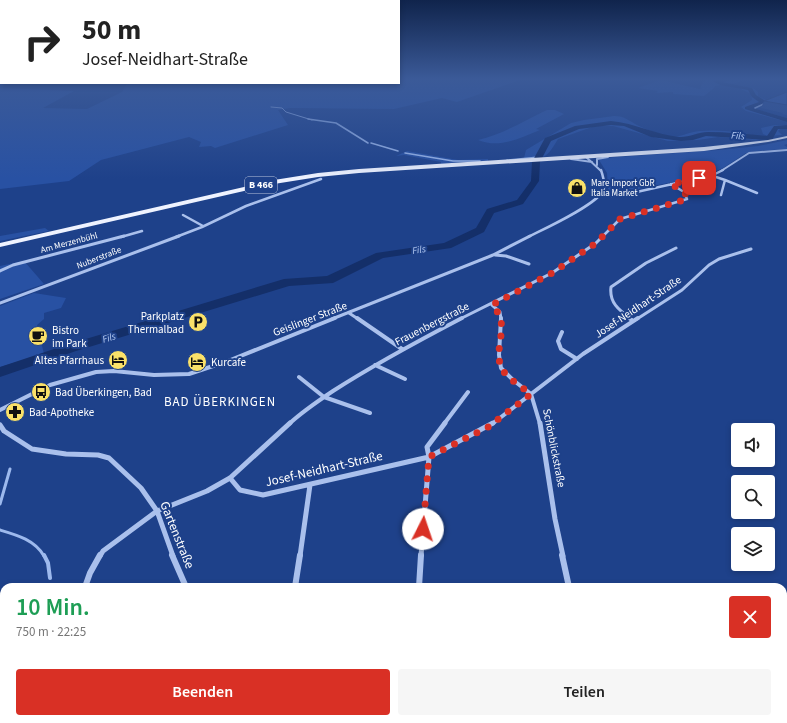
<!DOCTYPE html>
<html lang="de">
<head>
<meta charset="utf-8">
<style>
	:root { --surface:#fff; --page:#f6f6f6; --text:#222; --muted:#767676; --accent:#d93025 }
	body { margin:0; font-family:"Source Sans 3",sans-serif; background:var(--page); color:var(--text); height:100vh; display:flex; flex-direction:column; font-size:15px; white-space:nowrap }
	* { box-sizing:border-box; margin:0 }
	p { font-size:13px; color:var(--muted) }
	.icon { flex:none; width:22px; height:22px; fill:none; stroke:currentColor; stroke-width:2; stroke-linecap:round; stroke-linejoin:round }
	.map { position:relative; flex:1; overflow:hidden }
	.drawer { position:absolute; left:0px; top:583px; width:787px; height:140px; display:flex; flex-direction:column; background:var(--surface); border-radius:12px 12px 0 0; box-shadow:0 2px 6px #0003 }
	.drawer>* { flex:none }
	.hud { position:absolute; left:0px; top:0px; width:400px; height:84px; box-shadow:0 2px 6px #0003; background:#fff; color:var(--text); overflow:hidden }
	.controls { position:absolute; left:731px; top:423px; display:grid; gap:8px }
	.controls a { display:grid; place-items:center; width:44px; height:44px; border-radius:4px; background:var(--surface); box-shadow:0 2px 6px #0003; font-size:20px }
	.pin { position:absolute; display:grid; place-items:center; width:34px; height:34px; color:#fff; margin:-17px; border-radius:8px; box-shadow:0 2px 6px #0006 }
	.me { position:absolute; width:44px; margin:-22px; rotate:4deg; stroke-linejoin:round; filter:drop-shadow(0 0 3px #0008) }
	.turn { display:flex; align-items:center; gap:14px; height:84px; padding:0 16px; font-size:18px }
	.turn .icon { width:52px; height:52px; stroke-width:2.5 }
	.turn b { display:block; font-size:28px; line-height:34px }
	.round { display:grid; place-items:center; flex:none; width:42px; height:42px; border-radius:4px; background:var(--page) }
	.headline { display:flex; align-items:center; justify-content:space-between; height:68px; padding:0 16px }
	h1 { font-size:24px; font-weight:600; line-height:30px; color:#1e9e55 }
	.action { display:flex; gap:8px; margin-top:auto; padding:8px 16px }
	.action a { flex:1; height:46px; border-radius:4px; background:var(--accent); color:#fff; font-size:16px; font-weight:600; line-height:46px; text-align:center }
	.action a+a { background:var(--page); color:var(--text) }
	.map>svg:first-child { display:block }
</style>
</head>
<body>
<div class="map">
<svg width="787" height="723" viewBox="0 0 787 723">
	<rect width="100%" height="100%" fill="#1e418a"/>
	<path fill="#2851a3" d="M399,78H526L457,102L442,98L394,109L290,108L278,110L288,125L215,148L211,146L199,147L201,142L189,137L101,160L69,181L0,189V88L74,91L43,108L87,109L122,92L126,85L130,83H399Z
		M709,78H749L736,83L726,84L753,88L758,92V96L766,100L765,103L752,106L751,108L787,118V122L746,111L741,107L752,100L751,94L737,87L723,85L726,84L715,86L714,88L704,96L673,94V92L656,93L658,91L638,88L661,80L700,89L703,82Z
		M547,110H555L564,114L536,129L540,130C520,138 500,149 478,140C503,134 524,121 547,110Z
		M614,116C625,116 629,121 639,126C648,130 658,134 668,136C682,138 687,132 700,131C722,129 746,133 767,138L756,140L718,137L698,140L668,141L613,126H595L558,139C546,159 547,157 524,158L526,150L571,123L584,120Z
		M775,125H787V128L780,129L778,131L782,135L768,136L763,134L761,128Z
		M787,140V144L784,145L787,147V149L756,151L746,153L723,168L707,175L619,193L611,192L608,190L607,173L599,160L603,158L719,150L758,146Z
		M407,151L458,160L488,159V161L441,164V162L404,155L396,156Z
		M45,228L49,231L0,241V236Z
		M24,261L44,284L0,299V266Z
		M34,293L66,298L61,308L44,313V319L37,325L44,354L0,367V306Z"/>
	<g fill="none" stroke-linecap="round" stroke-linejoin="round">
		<path stroke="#9db9ed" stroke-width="1" d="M271,107L282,108L286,112L312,120"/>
		<path stroke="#9db9ed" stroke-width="1.5" d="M308,119L336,123L368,143
			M371,143L398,151
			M405,153L453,161H480
			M507,160L539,157"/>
		<path stroke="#9db9ed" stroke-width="3" d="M0,504L10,469
			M0,530C17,535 35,540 44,556"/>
		<path stroke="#9db9ed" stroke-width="4" d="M44,555L48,563L50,578
			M0,684L4,683"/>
		<path fill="#142f69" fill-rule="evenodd" d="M725,78H739L722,82L752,88L756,95L767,102L753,108L787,118V122L745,109V107L759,102L752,97L748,90L720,85L713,81Z
			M611,121C635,123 656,135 680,137C690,137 699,132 708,132C727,132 747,134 767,136L774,126L787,125V129H778L772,140H769L706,136L693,140L681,141L651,137L624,126L611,125L579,129L551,141L540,162L539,181L523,204L494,213L484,232L451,248L383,258L333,283L289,286L76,351L0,377V367L66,345L284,279L327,276L376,253L444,243L476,228L487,209L517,200L531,181L532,162L545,138L575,126Z"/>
		<path stroke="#aac0ec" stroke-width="1.5" d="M755,108L766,103"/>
		<path stroke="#aac0ec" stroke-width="2" d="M586,157L601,171
			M571,159L592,162
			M597,165V159L608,157
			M721,171L749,153L787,150"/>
		<path stroke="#aac0ec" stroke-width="2.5" d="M713,176L725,180L721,195
			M725,180L757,193
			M601,194L612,196L623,195L713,175L723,170
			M183,215L203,226
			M121,237L142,231
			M176,237L202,227L246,206L321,179
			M528,237C544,229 599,204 604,189C605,183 603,176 601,170
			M602,237L620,219L687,199L684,192L671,184"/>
		<path stroke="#aac0ec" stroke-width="3" d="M495,255L506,256L529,264
			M0,271L13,265L124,236
			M0,303L179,236
			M492,305L500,312L501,319
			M349,313L358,319
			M332,319L493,255L530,236
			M460,319L552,273L596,243L603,236
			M631,319C619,310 609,303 611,287L646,263L676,248
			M637,319L682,290L709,265L719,259L751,249"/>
		<path stroke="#aac0ec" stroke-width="4" d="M357,318L402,349
			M501,318L499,355L501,368L513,380L531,394L540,424
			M629,318L633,321
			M562,332L558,341L561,349L577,359
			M375,365L405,379
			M299,377L324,397L370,413
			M0,410L50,385L96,372L114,371L154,375L189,374L228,361L335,318
			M289,424C303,411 318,401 333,391C375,364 418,341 462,318
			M444,424L468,392
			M492,424L583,354L638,318"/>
		<path stroke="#aac0ec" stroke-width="5" d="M540,423L555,519L563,556
			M0,425L4,431L32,449L66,454L98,455L109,458L141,488L157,511L173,556
			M230,478L240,490L263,495L429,457L493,423
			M100,556L103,551L157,511L207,491L230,478L290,423
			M300,556L310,485
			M421,556L429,457L427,447L445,423"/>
		<path stroke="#aac0ec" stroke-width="6" d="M172,555L186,587
			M562,555L569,587
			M85,587L90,573L100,555
			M295,587L300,555
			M419,587L421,555
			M0,615L4,616
			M285,719L289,723
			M600,719L601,723
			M165,723L167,719
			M405,723L406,719"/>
		<path fill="#eff3ff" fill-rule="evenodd" d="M787,136V138L768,142L704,151L359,173L318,177L274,184L0,247V243L274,180L318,173L359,169L704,147L768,140Z"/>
	</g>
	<path fill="#284a90" d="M787,92V115L782,114L783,113L761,108L764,101Z"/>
	<path fill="#2e56a8" stroke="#203c76" d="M787,92V105L764,101Z"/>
	<linearGradient id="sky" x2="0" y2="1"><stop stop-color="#10244c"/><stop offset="0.44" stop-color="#3b5a98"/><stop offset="1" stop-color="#3b5a98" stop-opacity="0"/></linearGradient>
	<rect width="787" height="179" fill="url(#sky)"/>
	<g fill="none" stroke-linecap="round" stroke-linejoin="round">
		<path stroke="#d93025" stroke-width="7" stroke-dasharray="0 12.6" d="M423,529L429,457L488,427L531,394C523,388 505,377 501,367C493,345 512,325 492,305L552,273L596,243L620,219L687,199V196L684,192L671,184L699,178"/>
	</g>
	<defs>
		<g id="shop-disc" transform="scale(1)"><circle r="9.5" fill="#fae169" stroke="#1e418a"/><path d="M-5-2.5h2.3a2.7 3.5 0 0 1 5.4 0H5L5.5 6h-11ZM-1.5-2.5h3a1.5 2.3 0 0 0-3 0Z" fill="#111"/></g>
		<g id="parking-disc" transform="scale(1)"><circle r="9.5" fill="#fae169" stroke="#1e418a"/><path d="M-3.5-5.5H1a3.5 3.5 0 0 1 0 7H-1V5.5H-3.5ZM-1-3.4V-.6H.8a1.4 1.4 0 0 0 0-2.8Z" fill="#111"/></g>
		<g id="cafe-disc" transform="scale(1)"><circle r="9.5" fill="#fae169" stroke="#1e418a"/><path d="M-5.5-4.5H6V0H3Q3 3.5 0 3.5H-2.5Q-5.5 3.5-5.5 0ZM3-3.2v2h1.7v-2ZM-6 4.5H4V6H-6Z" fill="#111"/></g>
		<g id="hotel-disc" transform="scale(1)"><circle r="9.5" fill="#fae169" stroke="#1e418a"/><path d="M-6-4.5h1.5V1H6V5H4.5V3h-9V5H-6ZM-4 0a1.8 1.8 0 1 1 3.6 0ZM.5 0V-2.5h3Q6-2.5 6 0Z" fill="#111"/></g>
		<g id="bus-disc" transform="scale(1)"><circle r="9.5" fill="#fae169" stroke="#1e418a"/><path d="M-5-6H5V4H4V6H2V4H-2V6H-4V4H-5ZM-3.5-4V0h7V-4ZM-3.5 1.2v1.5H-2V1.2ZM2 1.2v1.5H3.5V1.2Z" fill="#111"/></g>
		<g id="pharmacy-disc" transform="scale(1)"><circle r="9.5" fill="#fae169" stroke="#1e418a"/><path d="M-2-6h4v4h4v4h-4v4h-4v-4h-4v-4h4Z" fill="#111"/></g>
	</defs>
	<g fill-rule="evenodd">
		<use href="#shop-disc" x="577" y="188"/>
		<use href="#parking-disc" x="198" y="322"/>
		<use href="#cafe-disc" x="38" y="336"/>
		<use href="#hotel-disc" x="118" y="360"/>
		<use href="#hotel-disc" x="197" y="362"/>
		<use href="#bus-disc" x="41" y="392"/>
		<use href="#pharmacy-disc" x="15" y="412"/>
	</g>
	<g text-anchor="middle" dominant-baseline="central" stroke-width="4" stroke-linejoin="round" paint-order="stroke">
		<g font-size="9" fill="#fff" stroke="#1e418a" text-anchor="start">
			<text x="591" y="183">Mare Import GbR<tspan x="591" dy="10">Italia Market</tspan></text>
		</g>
		<g font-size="9" fill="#fff" stroke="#1e418a">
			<text transform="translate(69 243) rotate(-15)">Am Merzenbühl</text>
			<text transform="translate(99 258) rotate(-21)">Nuberstraße</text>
		</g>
		<g font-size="10" font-style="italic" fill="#b5cbf3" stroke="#1e418a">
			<text transform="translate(738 136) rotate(4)">Fils</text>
			<text transform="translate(419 250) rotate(-8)">Fils</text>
			<text transform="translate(109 338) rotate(-17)">Fils</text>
		</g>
		<rect fill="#1e418a" stroke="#bcc6dc" stroke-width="1" x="245" y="177" width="32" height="16" rx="3"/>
		<g font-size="10" font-weight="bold" fill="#fff">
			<text x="261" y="185">B 466</text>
		</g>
		<g font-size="11" fill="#fff" stroke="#1e418a">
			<text transform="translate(638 307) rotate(-34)">Josef-Neidhart-Straße</text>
			<text transform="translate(310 319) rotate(-21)">Geislinger Straße</text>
			<text transform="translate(432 324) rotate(-27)">Frauenbergstraße</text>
			<text transform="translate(554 448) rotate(79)">Schönblickstraße</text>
		</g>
		<g font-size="11" fill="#fff" stroke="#1e418a" text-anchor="start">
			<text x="184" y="316" text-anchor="end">Parkplatz<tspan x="184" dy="13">Thermalbad</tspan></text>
			<text x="52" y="330">Bistro<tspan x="52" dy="13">im Park</tspan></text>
			<text x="104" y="360" text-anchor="end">Altes Pfarrhaus</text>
			<text x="211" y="362">Kurcafe</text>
			<text x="55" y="392">Bad Überkingen, Bad</text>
			<text x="29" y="412">Bad-Apotheke</text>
		</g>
		<g font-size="13" letter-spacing="1" fill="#fff" stroke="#1e418a">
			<text x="220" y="402">BAD ÜBERKINGEN</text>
		</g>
		<g font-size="13" fill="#fff" stroke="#1e418a">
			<text transform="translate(324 469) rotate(-13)">Josef-Neidhart-Straße</text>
			<text transform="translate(177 535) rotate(68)">Gartenstraße</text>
		</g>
	</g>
</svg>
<div class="controls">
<a><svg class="icon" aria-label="sound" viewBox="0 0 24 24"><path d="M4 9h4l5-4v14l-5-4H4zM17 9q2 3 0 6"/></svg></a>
<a><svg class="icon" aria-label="search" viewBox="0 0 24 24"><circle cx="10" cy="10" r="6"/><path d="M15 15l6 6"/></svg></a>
<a><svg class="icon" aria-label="layers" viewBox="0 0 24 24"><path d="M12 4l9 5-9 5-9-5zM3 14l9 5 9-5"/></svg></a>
</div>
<div class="pin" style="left:699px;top:178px;background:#d93025"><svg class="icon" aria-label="arrive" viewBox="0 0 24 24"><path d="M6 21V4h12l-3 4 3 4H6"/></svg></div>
<svg class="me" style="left:423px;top:529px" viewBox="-20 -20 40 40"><circle r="19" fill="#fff"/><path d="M0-13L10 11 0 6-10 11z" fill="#d93025"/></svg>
<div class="hud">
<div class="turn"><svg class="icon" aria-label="right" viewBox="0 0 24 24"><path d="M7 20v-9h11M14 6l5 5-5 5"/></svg><div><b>50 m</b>Josef-Neidhart-Straße</div></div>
</div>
<section class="drawer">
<div class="headline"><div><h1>10 Min.</h1><p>750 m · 22:25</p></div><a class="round" style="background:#d93025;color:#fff"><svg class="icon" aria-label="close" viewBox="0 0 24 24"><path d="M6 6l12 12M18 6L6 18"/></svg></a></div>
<div class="action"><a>Beenden</a><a>Teilen</a></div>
</section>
</div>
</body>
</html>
